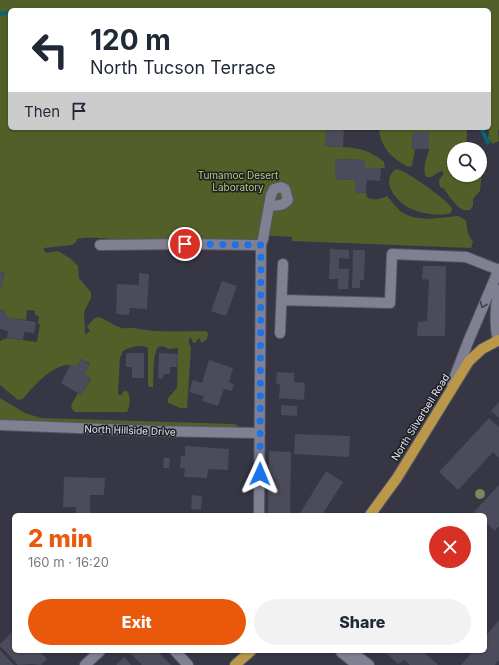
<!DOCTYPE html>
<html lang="en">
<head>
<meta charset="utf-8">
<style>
	:root { --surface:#fff; --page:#f2f2f3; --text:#1f2937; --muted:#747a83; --accent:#ea580c }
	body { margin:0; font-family:Inter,sans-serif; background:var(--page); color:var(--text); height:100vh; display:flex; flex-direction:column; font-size:15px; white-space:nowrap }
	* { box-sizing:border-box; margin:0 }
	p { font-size:13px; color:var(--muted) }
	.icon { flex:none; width:22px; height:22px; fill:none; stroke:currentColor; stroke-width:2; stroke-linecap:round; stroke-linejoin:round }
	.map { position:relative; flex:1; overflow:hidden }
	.details { position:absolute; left:12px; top:513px; width:475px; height:140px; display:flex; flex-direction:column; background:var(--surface); border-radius:6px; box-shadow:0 1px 3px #0004 }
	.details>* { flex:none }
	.hud { position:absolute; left:8px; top:8px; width:483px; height:122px; border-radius:6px; box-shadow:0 1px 3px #0004; background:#fff; color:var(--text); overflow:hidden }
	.buttons { position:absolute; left:447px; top:142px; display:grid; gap:8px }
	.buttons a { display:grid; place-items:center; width:40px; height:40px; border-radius:50%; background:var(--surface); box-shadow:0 1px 3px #0004; font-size:20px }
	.pin { position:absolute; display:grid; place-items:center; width:34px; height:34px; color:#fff; margin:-17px; border:2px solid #fff; border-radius:50%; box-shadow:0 1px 4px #0007 }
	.me { position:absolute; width:44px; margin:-22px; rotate:1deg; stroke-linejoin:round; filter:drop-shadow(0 0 3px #0008) }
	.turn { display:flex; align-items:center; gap:14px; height:84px; padding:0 16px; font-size:18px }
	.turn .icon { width:52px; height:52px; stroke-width:2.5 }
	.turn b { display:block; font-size:28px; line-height:34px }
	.then { display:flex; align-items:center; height:38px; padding:0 16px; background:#0003; gap:8px; font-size:15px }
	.round { display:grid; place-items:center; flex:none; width:42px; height:42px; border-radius:21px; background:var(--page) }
	.head { display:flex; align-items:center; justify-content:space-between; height:68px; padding:0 16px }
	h1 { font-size:24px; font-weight:800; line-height:30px; color:var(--accent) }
	.primary-button { display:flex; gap:8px; margin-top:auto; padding:8px 16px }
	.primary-button a { flex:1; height:46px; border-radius:24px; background:var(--accent); color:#fff; font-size:16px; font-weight:800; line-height:46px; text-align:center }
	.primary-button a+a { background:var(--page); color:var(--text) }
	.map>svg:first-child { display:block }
</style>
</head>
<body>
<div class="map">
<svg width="499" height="665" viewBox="0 0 499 665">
	<rect width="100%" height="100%" fill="#363645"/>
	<path fill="#525f28" d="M0,0H499V129L498,131L499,141L493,144L488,139L489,132L488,128H489V10H10V128H327L325,146C349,148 364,145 384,162L385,168H365V160L336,159L335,179L355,180V192L366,193L367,197C374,201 380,199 387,196L401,212L412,217L428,219L458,216L466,220L468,234L473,242L471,248L292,241V237L260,235V242L241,240L215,241L182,237L155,240L116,241C108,237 86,237 77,239L76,242L72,245L44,248V251L47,253L58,251L71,259L78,266L79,278L91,292V298L84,312L85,333L86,334L90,331L87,326L95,318L99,317C107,320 113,325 121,328C126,329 130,327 134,328C157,333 182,331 206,331L208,333L207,339L202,343L199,338L195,343H193L191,338H189V343L191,348L187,408H180L168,403V398L177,388L178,348L169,349L162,346L158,347C152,358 154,374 153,387H149L148,384V348C141,344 130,347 123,351L120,358L118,393L119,395H121L124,391H127C131,396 130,407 127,412H75L72,409L71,405L78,393L81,395L91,379L84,374L90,364L81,359L76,367C59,357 33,386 23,399L18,400L0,385V341L7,338L37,342L40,324H38L39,316L35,315V311L27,310L26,320L9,318V316H6V311L0,310V291L5,273L0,272Z
		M379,128H467L466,149H454V175H480V163L483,164L480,191L473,199V206L470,210C458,213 450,196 443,188L440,187L439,180L443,175V171L439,172L431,177H426C422,166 427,159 429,149C429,144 429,138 429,133L413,132L412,148L415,149L412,166L409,167C392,159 380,147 379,128Z
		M396,169C404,169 446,199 451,207C452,210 452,210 451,213C439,217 416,213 406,206C393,198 381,180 396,169Z
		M0,398L25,413L41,418L233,424L237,425V428L0,422Z"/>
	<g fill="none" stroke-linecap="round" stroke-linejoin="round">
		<path stroke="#056775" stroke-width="4" d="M21,10H23
			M0,14L10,12
			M481,128L488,143"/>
	</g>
	<path fill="#4b4b5b" d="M327,128H344L343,147L324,146Z
		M413,132H429V149H412Z
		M335,159L365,160V168H381L380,181L367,180L366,193L355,192V180L335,179Z
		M330,249L349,250V259L339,258V269H349L348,289H338V279H329Z
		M353,250H365L364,280H360V288H352Z
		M423,266H446L445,336H417L418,322L427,321L429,280L422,279Z
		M0,272L5,273L1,290H0Z
		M139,273L149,274L147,309L130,308L129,315L116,314L117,284L139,285Z
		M222,281L237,286L226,316L211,311Z
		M0,310L6,311V316H10L9,318L36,322L34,333L24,332L23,340L7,338L8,331L0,329Z
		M126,353H144V378H132V367H126Z
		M159,353L178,354L177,367H170V374H164L163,379L158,378Z
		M81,359L90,365L84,374L91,378L81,395L61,383L71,364L76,367Z
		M209,360L233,368L229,382L234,384L232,391L224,389L218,406L202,401L204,396L189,392L193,380L202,383Z
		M277,372L294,373V382L305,383L304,400L279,398L280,384H276Z
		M499,402V418L491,411Z
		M281,405L297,406V416L281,415Z
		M489,418L499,427V458L493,452L458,490L439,472Z
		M295,434L350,436L349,457L294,454Z
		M185,446L229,449L228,470L208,469L207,478L184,477L185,468H180L181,456H185Z
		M269,451L291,452L290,515H268Z
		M164,458H170L169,468H163Z
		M326,471L343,482L322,515H299Z
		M64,477L105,478L104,495H90V515H76V507H63Z
		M499,485V526L495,531L485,522V515H477L474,512Z
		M192,495L202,496L201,510L191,509Z
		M499,620V660L495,665H461L473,651H485V637Z
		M14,630V651H40L47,659L41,665L32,664L18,665L0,646V644Z
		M0,650L14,665H0Z
		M131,651H157L171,665H142L130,653Z
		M384,651H423L438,665H410L405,660L398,664Z
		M124,657L131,665H116Z"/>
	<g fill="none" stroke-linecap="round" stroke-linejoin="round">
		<g stroke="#555562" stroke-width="12">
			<path id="minor" d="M100,245L185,244L261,245
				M282,300L390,303L392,254L466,257L499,270
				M280,333L283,264
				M498,341C494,323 495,307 499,290
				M452,384L468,342L499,269
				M0,425L156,431L260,433
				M259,515L261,245L263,239L271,195L274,189L281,187L285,189L288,200C283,206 277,206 269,205
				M175,651L188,665
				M341,652L353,653L369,665
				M341,652L357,665
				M85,665L100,651"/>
		</g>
		<g stroke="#555562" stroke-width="12">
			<path id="major" d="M370,515L397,478L469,361L482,349L499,340
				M235,665L251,651"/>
		</g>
		<use href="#minor" stroke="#808092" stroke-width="10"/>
		<use href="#major" stroke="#ba9749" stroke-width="10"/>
	</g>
	<circle fill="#7c8760" cx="480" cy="494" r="5"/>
	<defs><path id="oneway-chevron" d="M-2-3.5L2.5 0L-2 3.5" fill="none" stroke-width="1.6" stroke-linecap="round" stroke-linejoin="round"/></defs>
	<use stroke="#40404b" href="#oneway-chevron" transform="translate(483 305) rotate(112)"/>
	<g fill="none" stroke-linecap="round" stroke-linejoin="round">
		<path stroke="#1a73e8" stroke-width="7" stroke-dasharray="0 12.6" d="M185,244L261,245L260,474"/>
	</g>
	<g text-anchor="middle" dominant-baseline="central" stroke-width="3" stroke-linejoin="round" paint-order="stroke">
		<g font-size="10" fill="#b6ca77" stroke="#1e1e25">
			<text x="238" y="175">Tumamoc Desert<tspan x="238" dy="12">Laboratory</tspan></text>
		</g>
		<g font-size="10" fill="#e4e5ee" stroke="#1e1e25">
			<text transform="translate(420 417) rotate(-58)">North Silverbell Road</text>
			<text transform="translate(130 430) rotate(2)">North Hillside Drive</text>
		</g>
	</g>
</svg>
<div class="buttons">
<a><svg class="icon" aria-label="search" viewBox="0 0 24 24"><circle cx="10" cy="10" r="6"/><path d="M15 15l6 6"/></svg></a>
</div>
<div class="pin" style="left:185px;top:244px;background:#d93025"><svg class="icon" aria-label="arrive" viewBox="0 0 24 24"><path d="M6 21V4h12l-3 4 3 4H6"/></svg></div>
<svg class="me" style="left:260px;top:474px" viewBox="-20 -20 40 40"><path d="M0-17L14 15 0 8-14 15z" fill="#1a73e8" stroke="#fff" stroke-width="4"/></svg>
<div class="hud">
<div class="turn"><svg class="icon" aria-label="left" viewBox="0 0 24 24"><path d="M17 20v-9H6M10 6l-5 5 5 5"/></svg><div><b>120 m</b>North Tucson Terrace</div></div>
<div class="then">Then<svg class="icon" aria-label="arrive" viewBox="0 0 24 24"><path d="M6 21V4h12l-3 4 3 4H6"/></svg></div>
</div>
<section class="details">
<div class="head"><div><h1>2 min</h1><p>160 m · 16:20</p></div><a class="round" style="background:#d93025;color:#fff"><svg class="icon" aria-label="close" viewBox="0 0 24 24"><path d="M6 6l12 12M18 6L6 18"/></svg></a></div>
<div class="primary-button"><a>Exit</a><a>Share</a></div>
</section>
</div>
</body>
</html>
